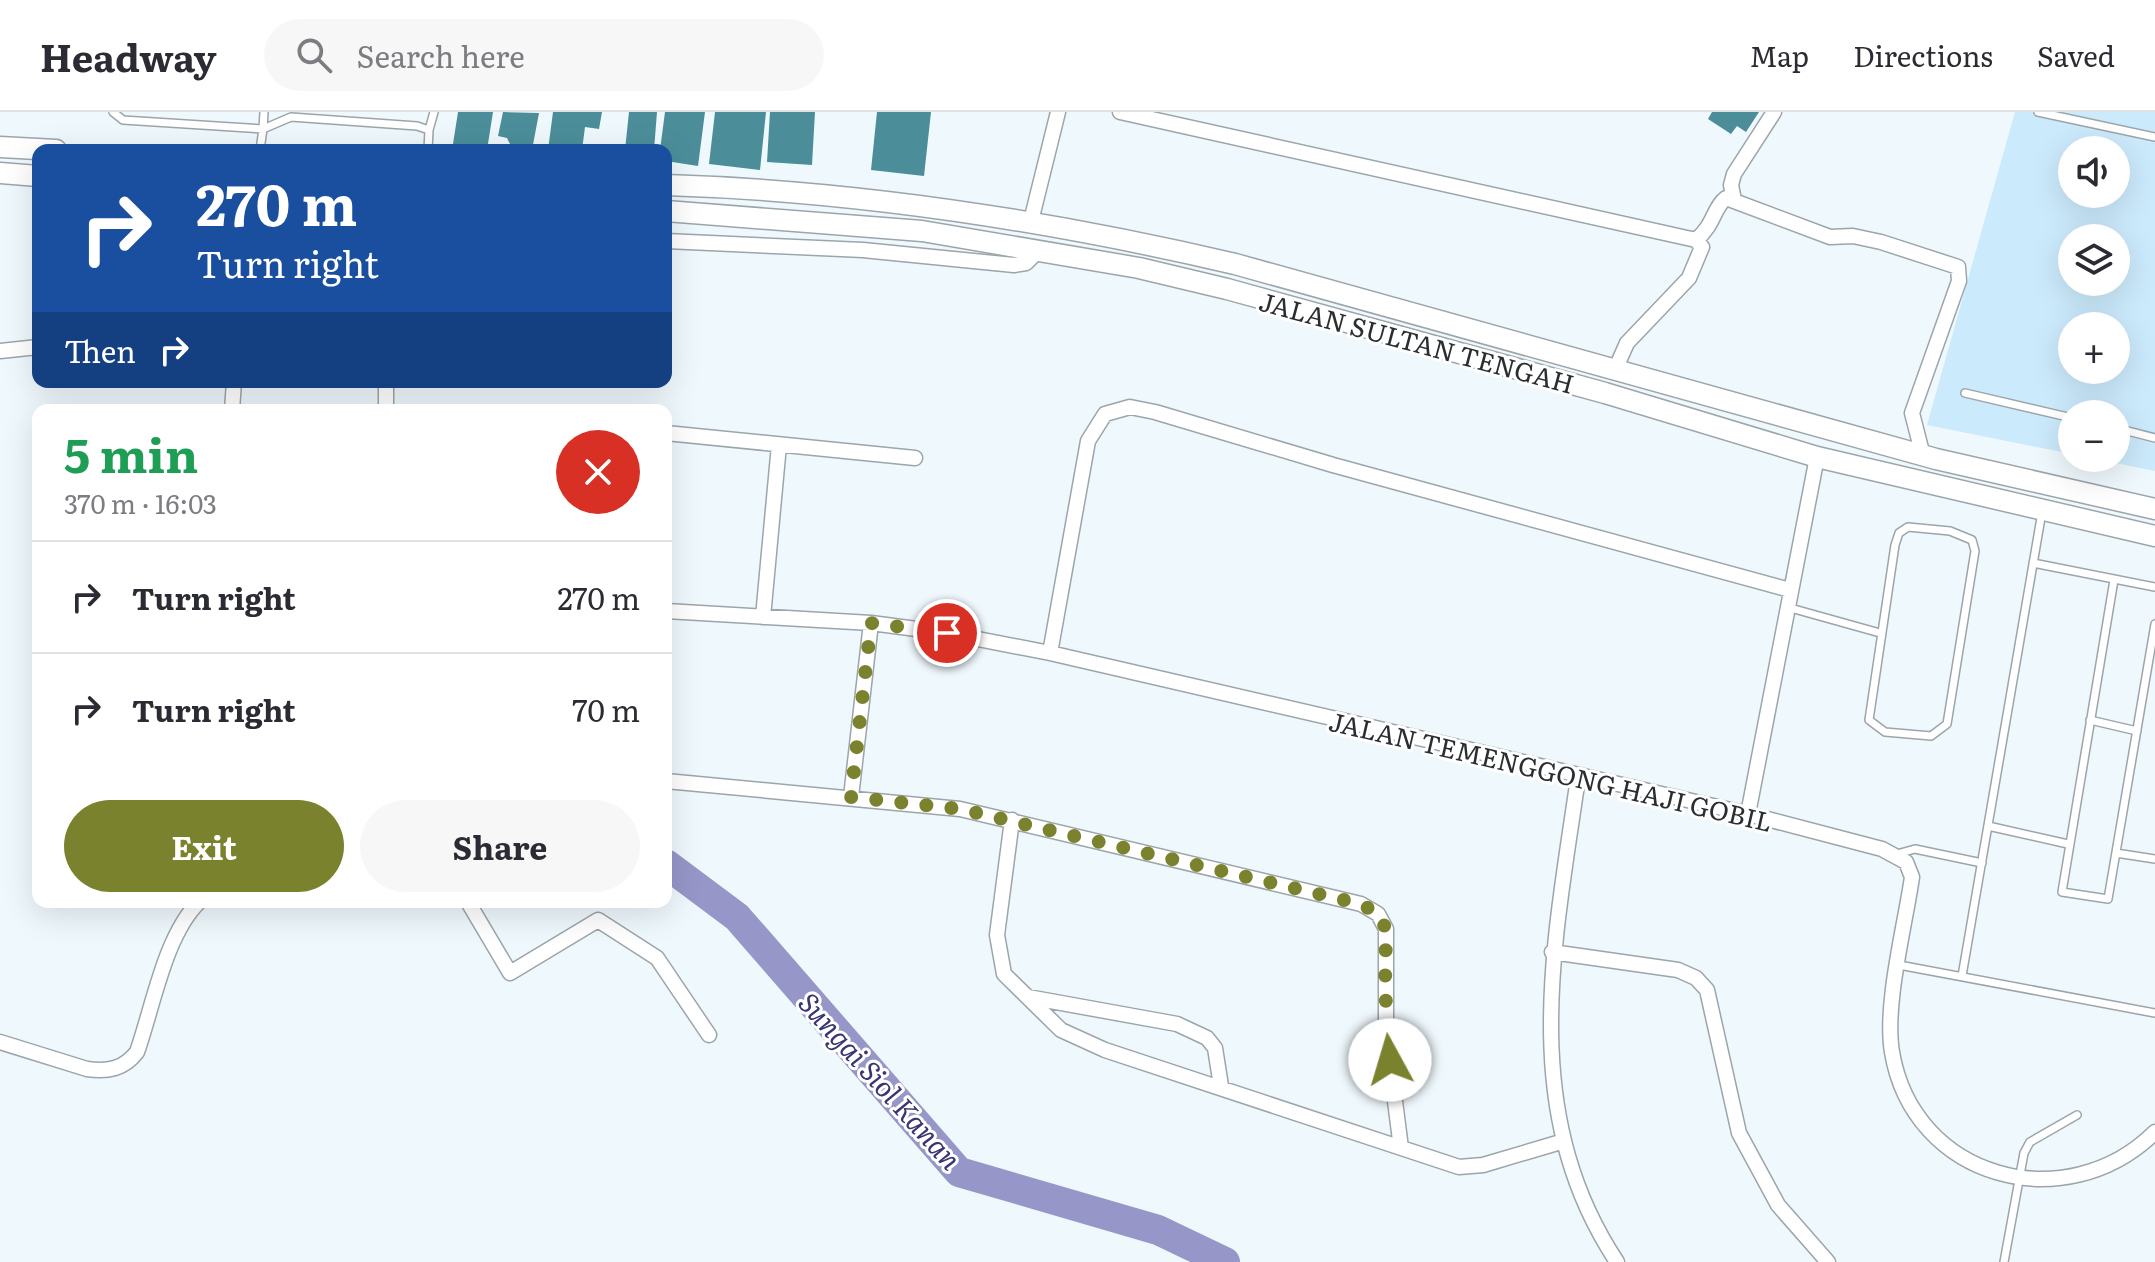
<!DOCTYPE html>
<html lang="en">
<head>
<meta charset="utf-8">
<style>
	:root { --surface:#fff; --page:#f7f7f7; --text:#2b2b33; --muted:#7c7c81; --line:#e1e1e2; --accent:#7b822e }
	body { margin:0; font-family:Literata,serif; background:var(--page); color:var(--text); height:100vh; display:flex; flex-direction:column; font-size:30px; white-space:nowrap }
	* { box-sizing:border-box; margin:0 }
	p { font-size:26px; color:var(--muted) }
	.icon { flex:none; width:44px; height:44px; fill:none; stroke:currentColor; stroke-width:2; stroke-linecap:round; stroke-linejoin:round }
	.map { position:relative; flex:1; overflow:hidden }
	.drawer { position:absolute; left:32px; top:292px; width:640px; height:504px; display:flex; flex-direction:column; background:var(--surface); border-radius:16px; box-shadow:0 8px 32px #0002 }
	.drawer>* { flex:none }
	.banner { position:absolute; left:32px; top:32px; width:640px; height:244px; border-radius:16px; box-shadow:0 8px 32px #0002; background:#1a4fa0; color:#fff; overflow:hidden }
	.buttons { position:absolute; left:2058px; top:24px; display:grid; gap:16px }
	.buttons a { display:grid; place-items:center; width:72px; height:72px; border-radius:50%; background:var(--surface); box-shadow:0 8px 32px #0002; font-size:40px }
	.pin { position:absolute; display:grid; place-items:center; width:68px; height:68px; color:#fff; margin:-34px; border:4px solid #fff; border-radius:50%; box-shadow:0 2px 8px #0007 }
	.me { position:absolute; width:88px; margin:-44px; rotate:354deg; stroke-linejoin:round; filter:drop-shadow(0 0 6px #0008) }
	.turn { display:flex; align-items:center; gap:28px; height:168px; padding:0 32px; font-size:36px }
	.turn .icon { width:104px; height:104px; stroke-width:2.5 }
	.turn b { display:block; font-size:56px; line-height:68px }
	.then { display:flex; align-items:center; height:76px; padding:0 32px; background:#0003; gap:16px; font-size:30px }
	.round { display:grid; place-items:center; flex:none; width:84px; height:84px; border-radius:42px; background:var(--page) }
	.headline { display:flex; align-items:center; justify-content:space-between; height:136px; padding:0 32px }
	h1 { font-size:48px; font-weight:700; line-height:60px; color:#1e9e55 }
	.cta { display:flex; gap:16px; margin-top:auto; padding:16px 32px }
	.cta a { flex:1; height:92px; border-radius:48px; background:var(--accent); color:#fff; font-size:32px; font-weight:700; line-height:92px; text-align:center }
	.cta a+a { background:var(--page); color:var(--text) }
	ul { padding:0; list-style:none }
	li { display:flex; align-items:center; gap:24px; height:112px; padding:0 32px; border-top:2px solid var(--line) }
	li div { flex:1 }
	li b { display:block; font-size:30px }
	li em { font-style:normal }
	header { display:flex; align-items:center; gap:48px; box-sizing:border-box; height:112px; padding:0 40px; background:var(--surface); border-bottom:2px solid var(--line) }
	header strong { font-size:38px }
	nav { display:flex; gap:44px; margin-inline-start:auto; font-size:28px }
	.search { width:560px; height:72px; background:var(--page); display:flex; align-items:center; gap:20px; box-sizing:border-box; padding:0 28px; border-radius:44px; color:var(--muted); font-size:30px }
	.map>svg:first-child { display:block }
</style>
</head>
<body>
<header>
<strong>Headway</strong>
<div class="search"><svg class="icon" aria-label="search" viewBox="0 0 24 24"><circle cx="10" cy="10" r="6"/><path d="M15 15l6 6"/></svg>Search here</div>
<nav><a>Map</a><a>Directions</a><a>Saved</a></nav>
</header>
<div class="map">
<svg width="2155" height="1150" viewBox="0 0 2155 1150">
	<rect width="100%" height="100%" fill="#eff8fd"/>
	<path fill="#cbeafc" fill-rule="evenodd" d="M2015,0H2155V359L2091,346H2116V302H2072V342L1927,313ZM2072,38H2116V82H2072ZM2072,126H2116V170H2072ZM2072,214H2116V258H2072Z"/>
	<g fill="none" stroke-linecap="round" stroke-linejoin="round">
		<path stroke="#9697c8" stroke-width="30" d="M666,752L737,805L959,1060L1158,1118L1225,1150"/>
	</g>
	<path fill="#4b8e9a" d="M458,0H493L487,38L453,32Z
		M503,0L539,1L532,38H513L507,26L498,24Z
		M553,0H602L599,17L585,15L582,38H548Z
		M629,0H657L654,38H625Z
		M665,0H705L698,54L666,49V38H660Z
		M715,0H766L760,58L709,52Z
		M770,0H815L812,53L767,50Z
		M877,0H931L924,64L871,58Z
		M1712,0H1759L1746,20L1737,14L1731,22L1708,7Z"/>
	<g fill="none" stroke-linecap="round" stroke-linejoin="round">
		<g stroke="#9ca5aa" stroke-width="10">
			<path id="service" d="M113,0L123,8L263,17L260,38
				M264,0L263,17L291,5L417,14L429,18L428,38
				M2038,0L2155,25
				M429,18L434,0
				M1965,281L2072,306
				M2116,316L2155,326
				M1908,415L1950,419L1972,428L1975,439L1947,612L1931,624L1885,620L1869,608L1895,433L1899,421Z
				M2033,451L2155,475
				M2114,468L2062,780L2108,787L2155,512
				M1787,495L1880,521
				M2090,608L2137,619
				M1988,714L2068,732
				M2116,741L2155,747
				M1897,742L1915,737L1982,751
				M1899,853L2155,901
				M1962,864L2042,400
				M2004,1150L2024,1041L2030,1030L2077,1003"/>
		</g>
		<g stroke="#9ca5aa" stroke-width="17">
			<path id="minor" d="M1120,0L1696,128L1702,135L1689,166L1627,231L1615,258
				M1734,88L1731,73L1734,62L1774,0
				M1031,109L1058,0
				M1696,128C1715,112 1713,96 1726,86L1830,125L1853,124L1881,130L1958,155L1959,169L1912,301L1923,344
				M666,129L863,138L1014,153L1026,151L1038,139
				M0,239L38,235
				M386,270V298
				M232,298L234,270
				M666,321L915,346
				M666,499L871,511L947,521L1050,541L1748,702L1882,737L1906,750L1912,765C1905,814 1884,893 1892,940C1913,1067 2066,1108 2155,1020
				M763,505L779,333
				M1050,541L1088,329L1105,302L1130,295L1155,300L1333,353L1790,478
				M1578,666C1554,833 1517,999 1617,1150
				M666,669L960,697L1361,792L1378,802L1386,817V919L1401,1036
				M851,685L871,511
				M1748,702L1817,345
				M1012,708L997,823L1004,862L1061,918L1105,938L1459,1055L1483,1053L1564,1029
				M468,790L510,861L598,808L657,846L709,923
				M1552,840L1678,858L1696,866L1707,878L1739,1021L1778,1093L1828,1150
				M1028,885L1177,912L1207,926L1215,936L1221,974
				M0,930L87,957C108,960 124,957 137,940C153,895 165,823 199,790"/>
		</g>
		<g stroke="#9ca5aa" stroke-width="23">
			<path id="secondary" d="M0,35L56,38
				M0,61L38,64
				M666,73C859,79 1047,108 1235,152L1936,347L2155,397
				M666,99L922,119L1139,156L1227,177L1605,281L1817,345L2155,424"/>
		</g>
		<use href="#service" stroke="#fff" stroke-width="7"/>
		<use href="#minor" stroke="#fff" stroke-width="14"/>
		<use href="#secondary" stroke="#fff" stroke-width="20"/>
	</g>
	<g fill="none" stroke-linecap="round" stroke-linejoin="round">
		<path stroke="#7b822e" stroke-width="14" stroke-dasharray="0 25.2" d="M947,521L871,511L851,685L960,697L1361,792L1378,802L1386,817L1385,877L1390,948"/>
	</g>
	<g text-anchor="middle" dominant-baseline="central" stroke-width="6" stroke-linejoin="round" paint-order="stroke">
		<g font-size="26" fill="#2a2e30" stroke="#fff">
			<text transform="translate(1417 229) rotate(15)">JALAN SULTAN TENGAH</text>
			<text transform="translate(1551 658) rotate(13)">JALAN TEMENGGONG HAJI GOBIL</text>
		</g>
		<g font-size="28" font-style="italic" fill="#393572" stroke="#fff">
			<text transform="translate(881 968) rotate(48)">Sungai Siol Kanan</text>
		</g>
	</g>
</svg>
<div class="buttons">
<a><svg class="icon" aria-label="sound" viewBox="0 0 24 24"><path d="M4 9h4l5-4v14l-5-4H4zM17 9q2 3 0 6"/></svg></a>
<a><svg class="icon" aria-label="layers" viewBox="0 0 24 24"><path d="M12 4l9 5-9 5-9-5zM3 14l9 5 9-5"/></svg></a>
<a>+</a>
<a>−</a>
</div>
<div class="pin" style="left:947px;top:521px;background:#d93025"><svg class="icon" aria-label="arrive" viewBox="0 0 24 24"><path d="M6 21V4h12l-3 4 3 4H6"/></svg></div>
<svg class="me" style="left:1390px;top:948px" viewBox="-20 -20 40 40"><circle r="19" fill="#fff"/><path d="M0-13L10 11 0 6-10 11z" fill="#7b822e"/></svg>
<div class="banner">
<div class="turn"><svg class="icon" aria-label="right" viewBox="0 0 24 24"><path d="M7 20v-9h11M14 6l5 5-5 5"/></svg><div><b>270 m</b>Turn right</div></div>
<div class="then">Then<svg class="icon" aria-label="right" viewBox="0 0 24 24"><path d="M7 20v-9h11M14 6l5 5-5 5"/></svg></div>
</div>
<section class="drawer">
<div class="headline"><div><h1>5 min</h1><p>370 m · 16:03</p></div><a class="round" style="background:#d93025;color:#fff"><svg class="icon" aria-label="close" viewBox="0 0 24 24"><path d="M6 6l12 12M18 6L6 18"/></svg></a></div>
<ul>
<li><svg class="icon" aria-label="right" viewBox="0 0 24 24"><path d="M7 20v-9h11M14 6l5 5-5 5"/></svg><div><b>Turn right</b></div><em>270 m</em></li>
<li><svg class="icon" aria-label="right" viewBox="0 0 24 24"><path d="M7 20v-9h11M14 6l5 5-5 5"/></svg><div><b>Turn right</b></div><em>70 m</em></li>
</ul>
<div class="cta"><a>Exit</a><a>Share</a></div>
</section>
</div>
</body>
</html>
